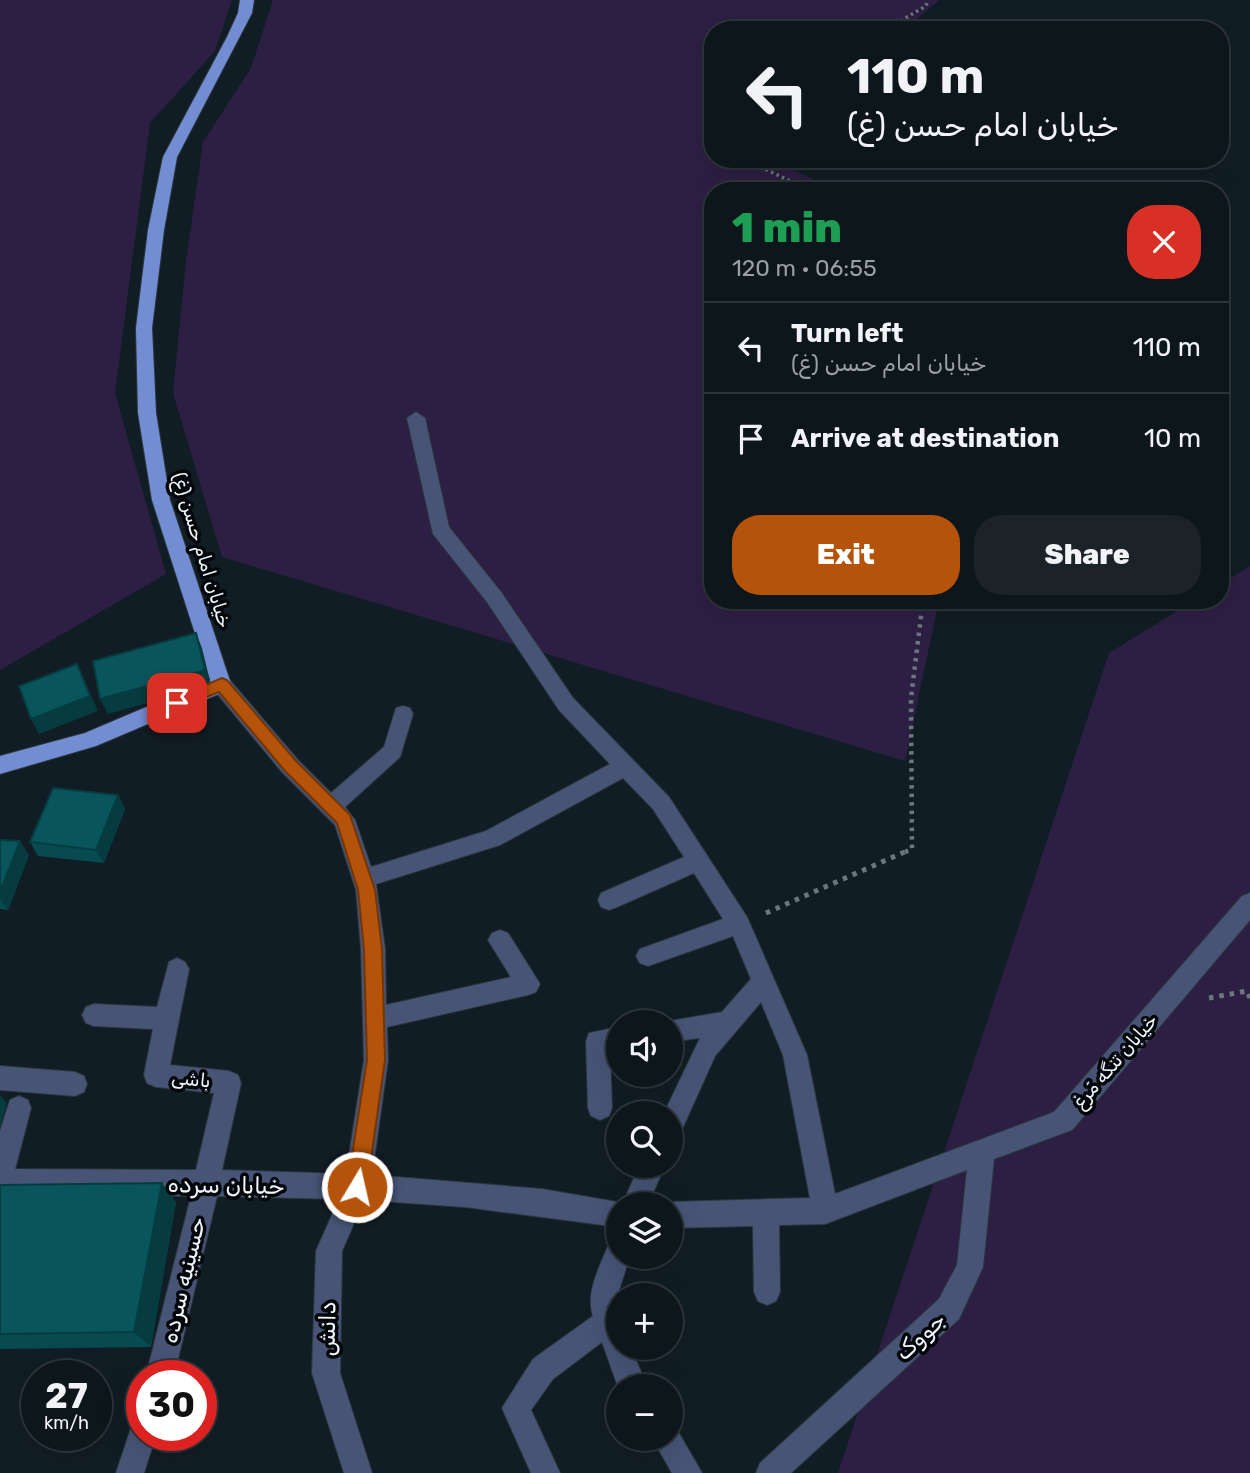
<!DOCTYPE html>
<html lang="en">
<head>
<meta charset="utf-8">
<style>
	:root { --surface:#0d161b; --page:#1b2328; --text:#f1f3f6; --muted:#9a9fa3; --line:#2d353a; --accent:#b45309 }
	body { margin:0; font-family:Rubik,"Noto Sans Arabic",sans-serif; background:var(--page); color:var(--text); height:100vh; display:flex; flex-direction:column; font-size:26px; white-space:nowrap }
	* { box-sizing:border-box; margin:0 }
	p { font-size:23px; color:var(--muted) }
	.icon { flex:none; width:38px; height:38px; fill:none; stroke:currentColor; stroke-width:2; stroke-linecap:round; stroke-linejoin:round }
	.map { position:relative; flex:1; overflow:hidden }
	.side { position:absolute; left:704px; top:182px; width:525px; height:427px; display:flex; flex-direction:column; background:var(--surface); border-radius:28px; box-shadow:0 7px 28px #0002,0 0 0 2px var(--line) }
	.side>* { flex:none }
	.banner { position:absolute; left:704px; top:21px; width:525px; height:147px; border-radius:28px; box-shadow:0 7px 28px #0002,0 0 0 2px var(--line); background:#0d161b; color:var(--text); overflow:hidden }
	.tools { position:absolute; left:606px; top:1010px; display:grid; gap:14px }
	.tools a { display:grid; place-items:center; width:77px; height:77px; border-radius:50%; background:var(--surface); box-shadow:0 7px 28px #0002,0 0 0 2px var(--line); font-size:35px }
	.speed { position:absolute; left:21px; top:1360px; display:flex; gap:14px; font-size:35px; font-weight:700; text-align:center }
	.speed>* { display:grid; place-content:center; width:91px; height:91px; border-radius:50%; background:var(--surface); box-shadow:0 7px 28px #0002,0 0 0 2px var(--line); line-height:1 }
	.speed small { font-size:18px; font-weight:400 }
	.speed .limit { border:10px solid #d22; background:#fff; color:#111 }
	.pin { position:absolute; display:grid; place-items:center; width:60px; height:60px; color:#fff; margin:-30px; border-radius:14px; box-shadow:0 4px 10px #0006 }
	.me { position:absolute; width:77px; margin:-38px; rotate:9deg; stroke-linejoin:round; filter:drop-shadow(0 0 5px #0008) }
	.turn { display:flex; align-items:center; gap:24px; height:147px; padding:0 28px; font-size:32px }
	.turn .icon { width:91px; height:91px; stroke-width:2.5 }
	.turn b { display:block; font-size:49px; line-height:60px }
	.round { display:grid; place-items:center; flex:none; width:74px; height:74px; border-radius:28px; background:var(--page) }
	.headline { display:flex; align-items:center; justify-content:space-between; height:119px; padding:0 28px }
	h1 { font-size:42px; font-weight:800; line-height:52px; color:#1e9e55 }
	.button { display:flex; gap:14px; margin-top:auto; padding:14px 28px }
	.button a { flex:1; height:80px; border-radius:28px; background:var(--accent); color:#fff; font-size:28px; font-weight:800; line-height:80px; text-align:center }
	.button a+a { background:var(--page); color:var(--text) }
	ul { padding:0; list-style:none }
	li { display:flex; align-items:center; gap:21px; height:91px; padding:0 28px; border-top:2px solid var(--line) }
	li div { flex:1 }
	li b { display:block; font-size:26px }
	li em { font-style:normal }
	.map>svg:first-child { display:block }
</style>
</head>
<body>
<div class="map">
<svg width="1250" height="1473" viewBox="0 0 1250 1473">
	<rect width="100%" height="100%" fill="#111d24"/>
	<path fill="#2d1f43" d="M0,0H232L215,51L150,123L115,393L166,574L0,670Z
		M273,0H939L904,30H712V159H770L837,191H712V600H939L905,761L222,557L173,393L186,261L203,142L251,68Z
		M1250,566V1473H838L1109,653L1195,600H1220V585Z"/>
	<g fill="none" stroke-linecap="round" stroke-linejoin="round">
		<g stroke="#2c373e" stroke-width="2">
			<path id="minor" d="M416,412L425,418L449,527L501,592L573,698L669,797L747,917L807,1055L835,1194L1054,1112L1242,896L1250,893V920L1072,1130L994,1159L983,1267L959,1319L791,1473H756L760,1463L939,1299L957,1265L967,1170L825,1224L779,1225L780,1292L776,1301L767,1305L758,1301L754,1292L753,1226L670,1228V1204H665L670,1202L810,1198L783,1055L761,1002L715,1056L679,1136L670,1139V1113H664L700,1038L670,1042V1022H664L722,1012L751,979L733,936L648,966L640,963L636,956L640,949L723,919L694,873L617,907L609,910L601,907L598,900L601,893L684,857L653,809L623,778L500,845L376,884L385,949L386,1005L511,977L488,940L492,933L500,930L508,933L540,984L536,992L528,995L387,1027L388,1060L372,1175L542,1189L623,1203L639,1166H665L648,1204H618V1227L465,1207L364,1200L342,1251L340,1373L372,1473H344L312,1373L316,1251L339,1199L217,1196L174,1376H146L191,1196L0,1195V1131L10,1100L19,1096L28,1100L31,1108L15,1169L196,1170L214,1093L156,1087L147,1083L144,1075L153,1029L94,1026L86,1023L82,1015L86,1007L94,1004L157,1007L169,962L177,958L185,962L189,969L170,1065L229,1071L238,1075L241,1083L222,1170L346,1174L364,1060L361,949L356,890L335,825L282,772L214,690L211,684L214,678L221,676L228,678L298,760L331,793L384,747L396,708L403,706L410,708L413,714L400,757L345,807L355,820L371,867L486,831L610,764L559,710L487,602L433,534L407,418Z
				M618,1027V1049L610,1050L612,1108L609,1116L600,1120L591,1116L588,1108L586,1041L589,1033Z
				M0,1066L75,1072L84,1076L87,1084L84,1092L75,1096L0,1090Z
				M618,1240V1256H630L615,1303L618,1348H631L647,1386L618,1387L602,1342L553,1379L531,1410L560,1473H531L502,1408L533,1359L593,1316C585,1294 600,1265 609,1244Z
				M142,1421V1435H156L144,1473H116L132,1425Z
				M670,1426L676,1428L702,1473H672L652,1438H670Z"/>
		</g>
		<g stroke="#2c373e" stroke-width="2">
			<path id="major" d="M240,0H254L252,13L177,157L164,230L152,328L156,413L170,500L231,684L228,690L96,746L0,774V756L85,733L210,680L152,500L138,413L136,328L148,230L163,157L227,37L238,13Z"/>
		</g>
		<path stroke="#6c767d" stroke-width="3.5" stroke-dasharray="2.5 3.5" stroke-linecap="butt" d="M885,30L926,6L928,0
			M744,159L811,191"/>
		<path stroke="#6c767d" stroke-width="4.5" stroke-dasharray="3.5 5" stroke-linecap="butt" d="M905,852L912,849L911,698L923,600"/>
		<path stroke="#6c767d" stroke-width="5" stroke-dasharray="4.5 6" stroke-linecap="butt" d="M766,913L909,850
			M1209,998L1247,991L1250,998"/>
		<use href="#minor" fill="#475476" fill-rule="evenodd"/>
		<use href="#major" fill="#738dd2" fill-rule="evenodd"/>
	</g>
	<path fill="#074a4f" d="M118,795L125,809L104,863L38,856L30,842Z
		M0,840L29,855L8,910L0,909Z
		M0,1185L176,1202L151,1347L0,1349Z"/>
	<path fill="#063c40" d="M196,633L202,648L211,685L108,714L100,699Z
		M77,664L98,711L39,734L31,719Z
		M118,795L125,809L104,863L96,850Z
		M20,841L29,855L8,910L0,899V892Z
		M0,1095L7,1103L0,1128Z
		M162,1183L176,1202L151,1347L134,1332Z"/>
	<path fill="#08565c" stroke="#063c40" stroke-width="2" d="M196,633L205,670L100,699L93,661Z
		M77,664L90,696L31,719L19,686Z
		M53,788L118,795L96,850L30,842Z
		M0,840L20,841L0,892Z
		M162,1183L134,1332L0,1334V1185Z"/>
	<path fill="#b45309" stroke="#753606" stroke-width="2" d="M222,678L227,680L296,761L350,815L375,890L382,949L385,1060L367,1187L364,1194L357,1196L350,1194L347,1187L367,1060L364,949L358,890L337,823L285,771L219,692L177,709L172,707L169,703L172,699Z"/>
	<g text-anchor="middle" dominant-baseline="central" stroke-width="7" stroke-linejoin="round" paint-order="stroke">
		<g font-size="19" fill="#eef6fb" stroke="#04070a">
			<text transform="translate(202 550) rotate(73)">خیابان امام حسن (غ)</text>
			<text transform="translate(1115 1061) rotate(-49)">خیابان تنگه مَرغ</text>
			<text transform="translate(191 1079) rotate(6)">باشی</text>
		</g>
		<g font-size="23" fill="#eef6fb" stroke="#04070a">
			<text transform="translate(226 1185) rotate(1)">خیابان سرده</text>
			<text transform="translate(183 1280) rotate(-77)">حسینیه سرده</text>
			<text transform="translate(327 1329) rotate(-89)">دانش</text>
			<text transform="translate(920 1336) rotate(-43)">جووک</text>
		</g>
	</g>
</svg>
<div class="tools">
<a><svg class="icon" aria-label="sound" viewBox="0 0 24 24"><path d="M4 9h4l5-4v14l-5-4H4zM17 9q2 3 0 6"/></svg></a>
<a><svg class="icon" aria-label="search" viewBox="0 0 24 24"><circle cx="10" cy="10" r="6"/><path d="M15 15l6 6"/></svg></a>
<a><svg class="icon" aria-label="layers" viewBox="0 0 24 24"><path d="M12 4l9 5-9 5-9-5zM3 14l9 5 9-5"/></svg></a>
<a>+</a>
<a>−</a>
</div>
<div class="speed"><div>27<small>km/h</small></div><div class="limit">30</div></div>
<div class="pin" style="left:177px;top:703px;background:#d93025"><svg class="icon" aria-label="arrive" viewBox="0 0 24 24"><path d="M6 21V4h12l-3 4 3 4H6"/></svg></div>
<svg class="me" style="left:357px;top:1187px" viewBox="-20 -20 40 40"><circle r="17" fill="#b45309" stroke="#fff" stroke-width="3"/><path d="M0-11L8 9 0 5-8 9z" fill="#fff"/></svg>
<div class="banner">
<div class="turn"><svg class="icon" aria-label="left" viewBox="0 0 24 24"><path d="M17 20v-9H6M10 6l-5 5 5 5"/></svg><div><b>110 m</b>خیابان امام حسن (غ)</div></div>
</div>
<section class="side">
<div class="headline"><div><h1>1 min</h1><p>120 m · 06:55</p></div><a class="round" style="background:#d93025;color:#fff"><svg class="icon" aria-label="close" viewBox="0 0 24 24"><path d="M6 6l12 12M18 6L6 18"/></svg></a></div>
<ul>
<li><svg class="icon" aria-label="left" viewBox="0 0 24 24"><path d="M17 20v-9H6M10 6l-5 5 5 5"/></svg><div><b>Turn left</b><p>خیابان امام حسن (غ)</p></div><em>110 m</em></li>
<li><svg class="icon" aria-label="arrive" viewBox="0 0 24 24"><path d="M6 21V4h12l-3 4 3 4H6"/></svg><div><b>Arrive at destination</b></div><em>10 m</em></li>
</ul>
<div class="button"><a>Exit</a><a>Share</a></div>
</section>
</div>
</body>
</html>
